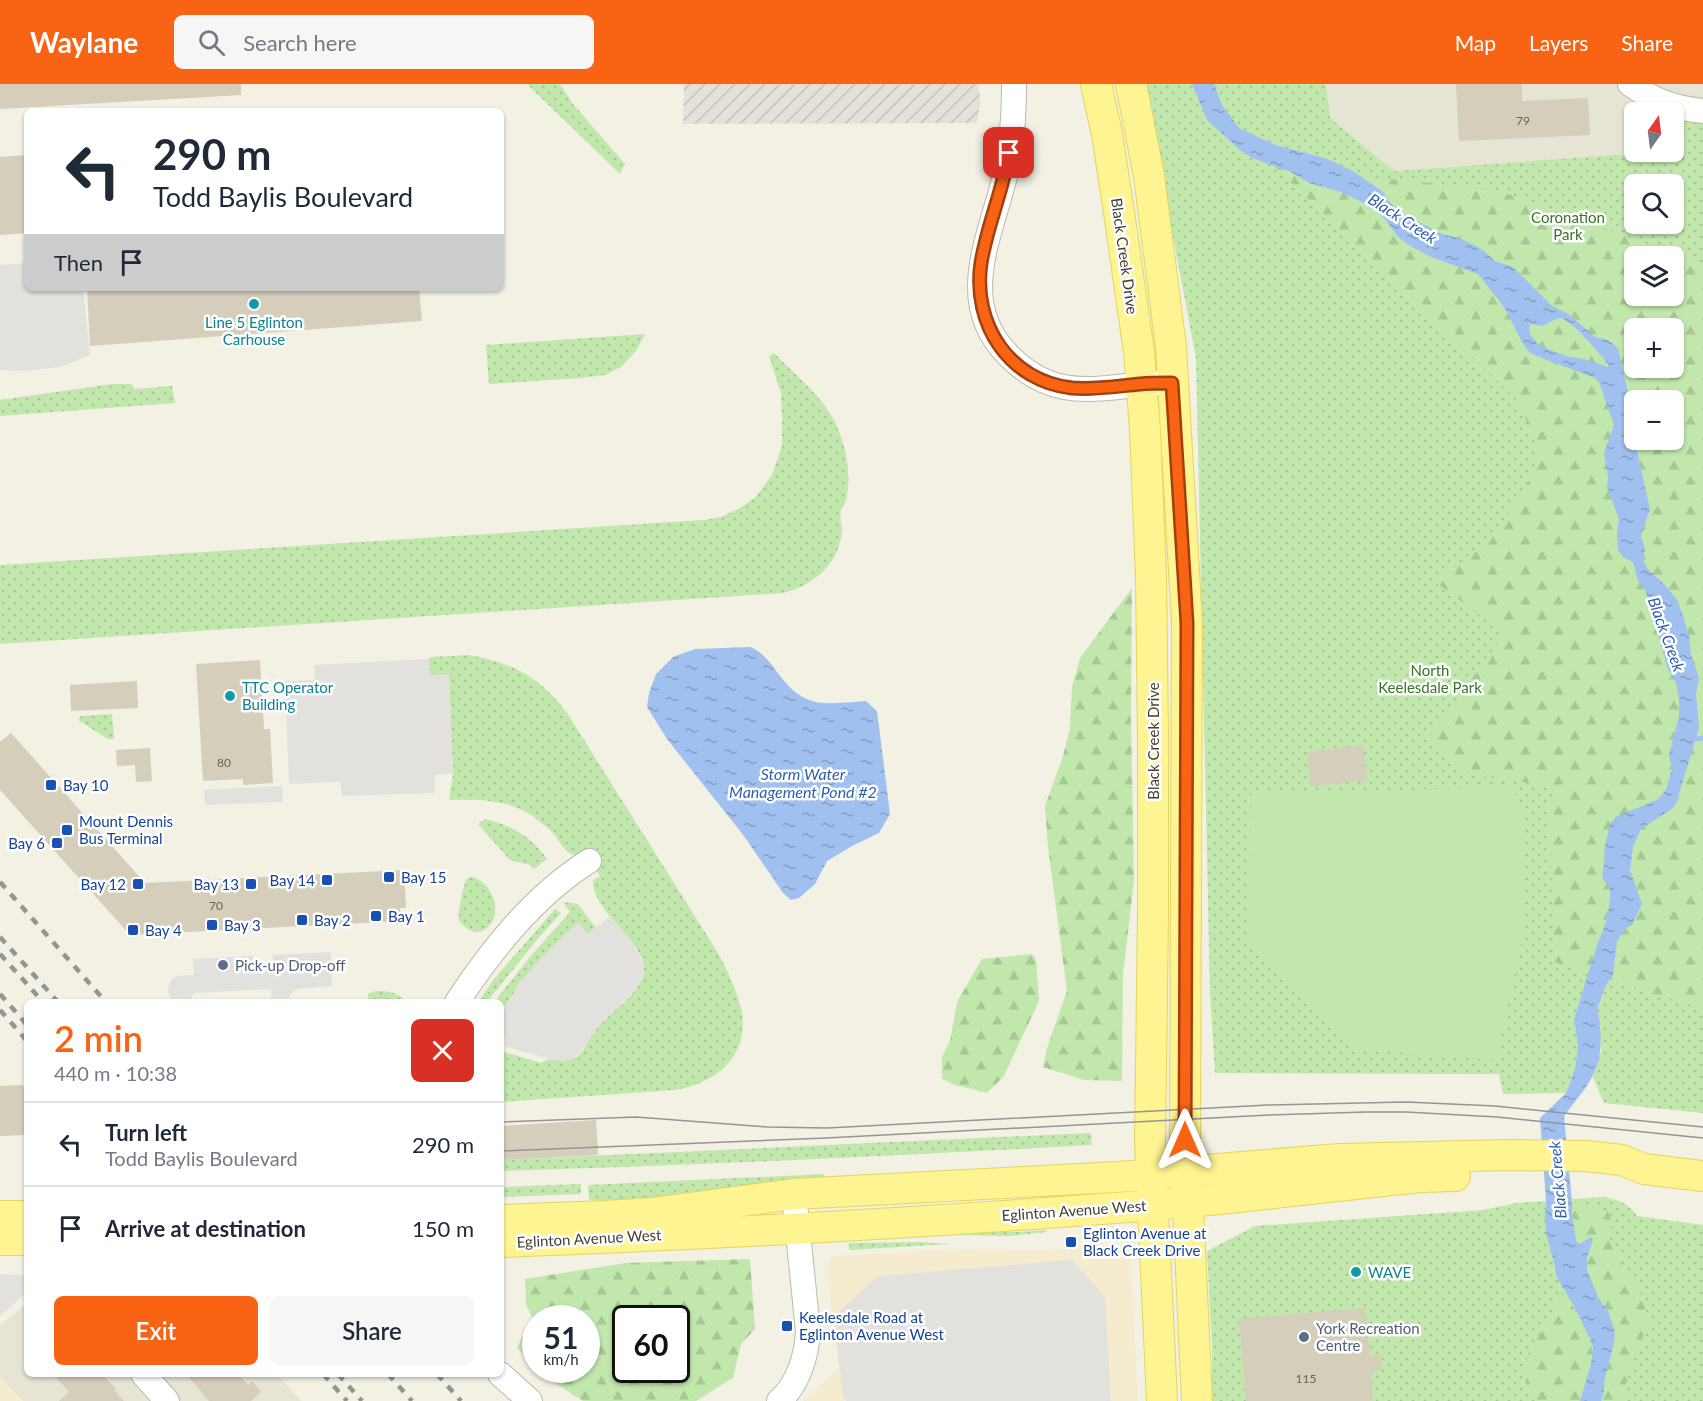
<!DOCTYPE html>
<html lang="en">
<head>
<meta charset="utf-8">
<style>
	:root { --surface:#fff; --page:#f6f6f7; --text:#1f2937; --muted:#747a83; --line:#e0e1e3; --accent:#f96314 }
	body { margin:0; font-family:Lato,sans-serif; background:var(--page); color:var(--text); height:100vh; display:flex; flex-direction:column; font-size:22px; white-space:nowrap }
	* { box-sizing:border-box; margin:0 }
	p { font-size:20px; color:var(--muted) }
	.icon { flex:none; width:33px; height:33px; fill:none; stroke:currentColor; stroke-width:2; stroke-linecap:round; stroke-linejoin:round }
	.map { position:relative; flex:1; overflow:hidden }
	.side { position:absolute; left:24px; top:915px; width:480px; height:378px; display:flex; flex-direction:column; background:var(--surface); border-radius:9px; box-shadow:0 2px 4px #0004 }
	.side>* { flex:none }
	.top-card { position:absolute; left:24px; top:24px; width:480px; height:183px; border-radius:9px; box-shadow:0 2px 4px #0004; background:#fff; color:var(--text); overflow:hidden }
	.needle { width:39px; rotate:14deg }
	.tools { position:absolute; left:1624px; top:18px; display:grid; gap:12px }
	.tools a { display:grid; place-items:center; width:60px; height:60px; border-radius:9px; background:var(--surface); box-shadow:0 2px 4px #0004; font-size:30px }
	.speed { position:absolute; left:522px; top:1221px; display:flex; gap:12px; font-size:30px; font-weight:700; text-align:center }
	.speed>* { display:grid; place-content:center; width:78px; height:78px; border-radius:50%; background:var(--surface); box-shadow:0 2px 4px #0004; line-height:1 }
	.speed small { font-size:15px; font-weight:400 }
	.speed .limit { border:3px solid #111; border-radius:9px; background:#fff; color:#111 }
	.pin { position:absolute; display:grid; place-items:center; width:51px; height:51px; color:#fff; margin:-26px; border-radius:12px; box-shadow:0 3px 9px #0006 }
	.me { position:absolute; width:66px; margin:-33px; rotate:0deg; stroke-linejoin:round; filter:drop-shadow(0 0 4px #0008) }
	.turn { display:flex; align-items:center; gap:21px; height:126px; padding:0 30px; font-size:27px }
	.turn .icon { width:78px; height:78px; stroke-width:2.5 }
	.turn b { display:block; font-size:42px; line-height:51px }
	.then { display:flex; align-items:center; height:57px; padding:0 30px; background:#0003; gap:12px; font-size:22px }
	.round { display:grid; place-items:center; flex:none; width:63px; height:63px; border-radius:9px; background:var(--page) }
	.overview { display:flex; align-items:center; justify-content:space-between; height:102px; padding:0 30px }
	h1 { font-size:36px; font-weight:600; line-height:45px; color:var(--accent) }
	.action { display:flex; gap:12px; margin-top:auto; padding:12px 30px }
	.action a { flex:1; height:69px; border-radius:9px; background:var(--accent); color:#fff; font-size:24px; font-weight:600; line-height:69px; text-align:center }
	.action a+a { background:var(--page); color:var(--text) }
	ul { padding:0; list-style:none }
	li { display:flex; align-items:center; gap:18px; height:84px; padding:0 30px; border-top:2px solid var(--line) }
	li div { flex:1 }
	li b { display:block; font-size:22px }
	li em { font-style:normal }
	header { display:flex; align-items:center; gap:36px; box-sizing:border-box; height:84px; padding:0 30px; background:var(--accent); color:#fff }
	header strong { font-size:28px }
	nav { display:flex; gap:33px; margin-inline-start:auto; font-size:21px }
	.search { width:420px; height:54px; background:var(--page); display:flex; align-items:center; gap:15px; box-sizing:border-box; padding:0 21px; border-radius:9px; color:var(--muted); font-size:22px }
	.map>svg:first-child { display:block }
</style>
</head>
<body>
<header>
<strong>Waylane</strong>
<div class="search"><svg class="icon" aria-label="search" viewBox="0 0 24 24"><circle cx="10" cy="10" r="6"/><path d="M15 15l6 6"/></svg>Search here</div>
<nav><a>Map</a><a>Layers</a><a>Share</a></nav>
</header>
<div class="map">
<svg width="1703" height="1317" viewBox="0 0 1703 1317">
	<defs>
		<pattern id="industrial-furrows" width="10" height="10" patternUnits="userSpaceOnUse" patternTransform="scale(1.5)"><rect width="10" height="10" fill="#e4e1d9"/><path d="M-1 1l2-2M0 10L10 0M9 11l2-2" fill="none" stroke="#c5c2bb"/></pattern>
		<pattern id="grass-dots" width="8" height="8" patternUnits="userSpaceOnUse" patternTransform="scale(1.5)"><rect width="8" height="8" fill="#c1e7ad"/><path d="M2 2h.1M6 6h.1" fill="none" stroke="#a7c795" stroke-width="1.8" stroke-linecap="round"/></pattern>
		<pattern id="forest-firs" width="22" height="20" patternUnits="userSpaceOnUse" patternTransform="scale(1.5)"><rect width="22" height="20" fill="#c1e7ad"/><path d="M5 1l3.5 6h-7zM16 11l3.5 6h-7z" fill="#a7c795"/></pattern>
		<pattern id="water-ripples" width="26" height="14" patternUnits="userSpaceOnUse" patternTransform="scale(1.5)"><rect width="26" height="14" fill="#a0c0f0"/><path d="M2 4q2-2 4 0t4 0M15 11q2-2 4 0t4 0" fill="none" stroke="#849ec3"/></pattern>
	</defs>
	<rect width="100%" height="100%" fill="#f2f1e4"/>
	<path fill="#e6e4d2" d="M1326,0H1703V37L1674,38V28H1635V68H1643V69L1394,87L1330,34Z
		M27,1219V1290H277L301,1317H23L0,1292V1242Z"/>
	<path fill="#f5eccf" d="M1124,1161L1130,1167L1138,1317H803L839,1284L827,1188L828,1179L834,1172L967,1165L1035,1167Z
		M0,1292L23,1317H0Z"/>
	<path fill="url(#industrial-furrows)" d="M684,0H979L980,19L977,39L683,40Z"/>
	<path fill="url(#grass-dots)" fill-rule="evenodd" d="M527,0H560L573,20L625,80L620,90Z
		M1144,0H1192L1207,36L1291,88L1530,269L1603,848L1574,935L1578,962L1575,985L1566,1009L1503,1010L1499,990L1215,989L1210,910L1196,274Z
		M1214,0H1326L1330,34L1394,87L1642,69L1643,68H1674V38L1703,37V1029L1604,1019L1593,993L1601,967L1598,924L1604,905L1613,891L1645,465L1325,74L1276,61L1238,44L1222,21ZM1635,100H1674V140H1635ZM1635,172H1674V212H1635ZM1635,244H1674V284H1635ZM1635,316H1674V356H1635Z
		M645,250L636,267L621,283L605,291L581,294L489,300L486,261Z
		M774,269C795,291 821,311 835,338C846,361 853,394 845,419C844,422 841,424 841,427C839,433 842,440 842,446C840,479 814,501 784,509L0,560V481L704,436L721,433L740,424L756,413L772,391L782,362V337L781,309L769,272Z
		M112,300H132L134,305L172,302L175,319L0,332V316Z
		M469,571C513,579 540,593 567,629L718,869C727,886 736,905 741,924C751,972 717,999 675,1006L501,1018V967L541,979L548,975C558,977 570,978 579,971C585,965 591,951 597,944C611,927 651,903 643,878C634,849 593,827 593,796L600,792L584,766C580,769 576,772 571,770C563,767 559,755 553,749C547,743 538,736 531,731C505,715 479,715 449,716L453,690L449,591H429V575L431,573Z
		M112,630L114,655H108L78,636L81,632Z
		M485,735C513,742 530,752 547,775L534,785L530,781L510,776L478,740Z
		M471,793C494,796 506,836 482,847C475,851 462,843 459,836C457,833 463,804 465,799C466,794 467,795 471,793Z
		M563,818L578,820L596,844L588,850L578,839C549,866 525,889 505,923H501V918H494L529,874L570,828Z
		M555,825L561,829L536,857L487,918H478L494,895Z
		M375,907C388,907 398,908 407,918H371L368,916V910Z
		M1091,1049L1092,1061C895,1072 698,1081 501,1087V1076Z
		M824,1090V1099L645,1120L589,1116L588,1101Z
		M581,1100V1109L579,1110L501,1113V1103Z
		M1604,1113C1619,1116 1628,1119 1637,1132L1703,1141V1317H1212V1261L1207,1167L1255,1142L1484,1126L1516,1119Z
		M943,1146L1018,1148L1046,1146V1148L1008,1152L903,1150Z
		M922,1158L949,1160L849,1166V1159Z"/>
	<path fill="url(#forest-firs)" fill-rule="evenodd" d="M1275,83L1497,106L1695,177L1703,185V925L1554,878L1549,721L1555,702L1464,690L1429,653L1505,550L1434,497L1489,459L1536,385L1538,361L1517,316ZM1635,172H1674V212H1635ZM1635,244H1674V284H1635ZM1635,316H1674V356H1635Z
		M1132,504L1131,634L1134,796L1123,891L1122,997L1084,996L1043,983L1047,964L1067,907L1048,763L1045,722L1063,672L1070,644L1072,603L1080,574Z
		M1032,870L1036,876L1039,917L1004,992L987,1009L955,1001L942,995V973L950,957L957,918L982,875Z
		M1572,1118L1608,1128L1612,1139L1608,1151L1621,1179L1639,1202L1649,1238L1628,1291L1623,1317H1601L1604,1307L1608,1227L1599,1215L1587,1186V1174L1593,1155L1591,1153L1580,1160L1577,1159L1572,1130Z
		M750,1175L755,1245L741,1260L733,1294L696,1317H583L549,1295L539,1286H586V1234H536L535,1282L517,1264L532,1233L526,1220L525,1195L625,1179ZM626,1234H676V1286H626Z
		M1564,1206L1590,1255C1596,1275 1586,1297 1580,1317H1538L1526,1301L1527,1272Z"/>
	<path fill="#c1e7ad" d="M1508,703L1522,719L1523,852L1496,976L1355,965L1249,854L1251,710Z"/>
	<path fill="#e3e1dd" d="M27,179V204H83L90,271L60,283L27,287L0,286V181Z
		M429,575L430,591L449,590L453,690L435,691V709L342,712L340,698L289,700L285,597L315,596L314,581Z
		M282,702L283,718L205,721L204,706Z
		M610,832L632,858L643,879L644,887L638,903L598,943L579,970L571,976H553L505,962L506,955L501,953V931L519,899L549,866L578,839L588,850Z
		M331,868L332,902L296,905L290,910L288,918H270L272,907L269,905L195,909L191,913L192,918H173L169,911L168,903L172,895L177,892L194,891L193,875L253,872V887H273V871Z
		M1072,1176L1105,1213L1111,1317H847L843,1313L834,1232L878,1192Z
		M0,1190L27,1191V1208L0,1232Z"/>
	<path fill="url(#water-ripples)" fill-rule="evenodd" d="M1192,0H1214L1222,21L1239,44L1276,61L1325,74L1353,87L1383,108L1391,120L1409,133L1442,150L1459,154L1472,160L1483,166L1495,177L1513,183L1551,221L1570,231L1595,253L1608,256L1618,264L1632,326L1635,358L1650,425L1641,452L1645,465L1643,476L1647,484L1666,502L1678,517L1689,551L1691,570L1699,594L1696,610L1699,644L1676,720L1673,724L1641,745L1633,763L1630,786L1642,820L1632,841L1625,845L1617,857L1613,891L1604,905L1598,924C1599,938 1602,953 1600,967C1598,993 1579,1012 1564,1032L1572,1118V1130L1576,1156L1577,1159L1580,1160L1591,1153L1593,1155L1587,1174V1186L1599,1215L1608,1227L1615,1248L1614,1259L1604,1298V1307L1601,1317H1580L1591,1280L1593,1263L1590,1255L1575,1224L1556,1192L1555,1182L1546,1149L1545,1133L1546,1117L1540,1034L1566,1009L1575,985L1578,962L1574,935L1598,858C1606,842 1611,821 1610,802L1604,797L1602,792L1605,773L1604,767L1610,740L1617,732L1657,716L1666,706L1672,685L1669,671L1679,632V616L1676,599L1667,582L1645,505L1638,497L1633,478L1623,473L1618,466L1617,448L1619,435L1607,403L1608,394L1604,369L1614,341L1599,298L1593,293L1549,277L1530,269L1522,258L1504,223L1478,190L1431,173L1409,161L1398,153L1384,134L1370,122L1341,108L1309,99L1291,88L1252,74L1240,66L1207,36ZM1562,234C1581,246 1594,264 1608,280V283L1584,275L1566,272L1548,265L1538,260L1529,249L1530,240L1543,242L1553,236Z
		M751,563C767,572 770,579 781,593C807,627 829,619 866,617L877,627L890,730L879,749L852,762L827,777L815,800L799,814L791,816L783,809L744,752L667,655L647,623L649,609L656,590L673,573L695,565Z"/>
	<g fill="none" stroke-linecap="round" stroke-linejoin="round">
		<path stroke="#a0c0f0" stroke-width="5" d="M1696,655L1703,654"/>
	</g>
	<path fill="#d4ceba" d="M0,0H241V11L0,25Z
		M1456,0H1522V17L1588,14L1590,51L1459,57Z
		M27,71V149L0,151V73Z
		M87,204H419L422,237L90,262Z
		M260,576L264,645H270L273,699L243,701V695L203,697L196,580Z
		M137,597L138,624L71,627L70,601Z
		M11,649L145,799L404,786L406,824H400L401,837L130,851L0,706V658Z
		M1363,661L1367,696L1311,703L1307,668Z
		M150,664L152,697L136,698L135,681L117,682L116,666Z
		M22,1001L27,1007V1051L0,1052V1002Z
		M596,1036L598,1071L501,1076V1042Z
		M1365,1224L1370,1272L1381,1271L1382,1286L1371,1287L1373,1317H1246L1239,1235Z
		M53,1290H102L116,1305L114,1306L124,1317H59L69,1308Z
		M186,1290H238L248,1301L252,1297L261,1308L251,1317H209Z"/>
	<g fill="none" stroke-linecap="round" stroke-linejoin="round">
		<g stroke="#bdbaa7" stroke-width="26">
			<path id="minor" d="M1014,0C1014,32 1012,65 1004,96C989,156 956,220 1009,272C1024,287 1042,299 1064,303C1095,309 1128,300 1160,299
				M1630,0C1654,17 1674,24 1703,27
				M457,918C492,865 534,812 589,777
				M143,1290L167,1317
				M500,1290L530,1317
				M779,1317C798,1301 807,1271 808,1247L794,1110"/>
		</g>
		<g stroke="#e3d561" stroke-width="32">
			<path id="major" d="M1096,0L1107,50L1120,135L1139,268L1145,345L1151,493L1153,651V831L1150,1059L1162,1317
				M1131,0L1149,92L1171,263L1187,539L1185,1056L1197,1317
				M0,1132H27
				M501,1136L606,1132L652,1129L794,1110L1118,1093L1340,1075L1506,1071L1586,1072L1622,1076L1644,1085L1703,1092
				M0,1156H27
				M501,1158C719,1150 936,1138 1154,1121C1243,1114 1332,1102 1421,1093L1455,1092"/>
		</g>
		<use href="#minor" stroke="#fff" stroke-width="24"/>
		<use href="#major" stroke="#fef491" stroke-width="30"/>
		<path stroke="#949494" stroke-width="1.5" d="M501,1038L636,1033L767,1043L827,1044L1268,1021L1406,1018L1495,1022L1703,1043
			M501,1067L826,1054L1269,1031L1366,1028H1406L1497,1033L1703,1054"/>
		<path stroke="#949494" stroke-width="4.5" stroke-dasharray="8 8" stroke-linecap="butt" d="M0,798L106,918
			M0,853L58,918
			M0,870L43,918
			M0,910L27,941
			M0,926L27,957
			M323,1290L347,1317
			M338,1290L362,1317
			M388,1290L412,1317
			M437,1290L461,1317"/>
	</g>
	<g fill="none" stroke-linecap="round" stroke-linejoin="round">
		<g stroke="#a2400d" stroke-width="15">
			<path id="route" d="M1009,69C1003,106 987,142 981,179C972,240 1009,297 1072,304C1095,306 1118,302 1140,300C1151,299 1162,299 1172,299L1187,539L1185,1056"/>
		</g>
		<use href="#route" stroke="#f96314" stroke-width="10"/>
	</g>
	<g fill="#0f9aa8" stroke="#fff" stroke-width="2">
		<circle cx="254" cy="220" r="6"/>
		<circle cx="230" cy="612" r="6"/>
		<circle cx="1356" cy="1188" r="6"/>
	</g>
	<g fill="#1a4fb4" stroke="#fff" stroke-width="2">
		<rect x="45" y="695" width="12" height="12" rx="3"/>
		<rect x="61" y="740" width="12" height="12" rx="3"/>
		<rect x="51" y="753" width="12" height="12" rx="3"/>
		<rect x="383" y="787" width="12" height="12" rx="3"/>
		<rect x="321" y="790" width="12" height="12" rx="3"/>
		<rect x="132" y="794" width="12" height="12" rx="3"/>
		<rect x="245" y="794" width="12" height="12" rx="3"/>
		<rect x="370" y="826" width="12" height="12" rx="3"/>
		<rect x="296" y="830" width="12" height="12" rx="3"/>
		<rect x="206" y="835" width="12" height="12" rx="3"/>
		<rect x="127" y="840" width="12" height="12" rx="3"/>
		<rect x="1065" y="1152" width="12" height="12" rx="3"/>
		<rect x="781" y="1236" width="12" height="12" rx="3"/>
	</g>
	<g fill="#5c6f8a" stroke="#fff" stroke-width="2">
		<circle cx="223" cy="881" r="6"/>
		<circle cx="1304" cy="1253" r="6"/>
	</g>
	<g text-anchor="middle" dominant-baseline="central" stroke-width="5" stroke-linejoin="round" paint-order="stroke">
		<g font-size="12" fill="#686456">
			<text x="1523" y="36">79</text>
			<text x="224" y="678">80</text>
			<text x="216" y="821">70</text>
			<text x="1306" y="1294">115</text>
		</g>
		<g font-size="15" fill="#367528" stroke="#fff">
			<text x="1568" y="133">Coronation<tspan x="1568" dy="17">Park</tspan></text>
			<text x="1430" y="586">North<tspan x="1430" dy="17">Keelesdale Park</tspan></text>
		</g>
		<g font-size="15" fill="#444134" stroke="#fff">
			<text transform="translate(1125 172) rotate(82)">Black Creek Drive</text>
			<text transform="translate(1153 657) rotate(-90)">Black Creek Drive</text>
			<text transform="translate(1074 1126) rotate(-4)">Eglinton Avenue West</text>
			<text transform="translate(589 1154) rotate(-3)">Eglinton Avenue West</text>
		</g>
		<g font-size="15" fill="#0d838f" stroke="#fff" text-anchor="start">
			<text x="254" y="238" text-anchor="middle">Line 5 Eglinton<tspan x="254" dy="17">Carhouse</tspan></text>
			<text x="242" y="603">TTC Operator<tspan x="242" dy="17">Building</tspan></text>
			<text x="1368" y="1188">WAVE</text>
		</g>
		<g font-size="15" fill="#164399" stroke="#fff" text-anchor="start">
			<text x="63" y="701">Bay 10</text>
			<text x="79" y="737">Mount Dennis<tspan x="79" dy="17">Bus Terminal</tspan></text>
			<text x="45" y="759" text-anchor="end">Bay 6</text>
			<text x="401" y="793">Bay 15</text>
			<text x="315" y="796" text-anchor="end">Bay 14</text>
			<text x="126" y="800" text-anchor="end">Bay 12</text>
			<text x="239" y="800" text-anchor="end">Bay 13</text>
			<text x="388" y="832">Bay 1</text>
			<text x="314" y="836">Bay 2</text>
			<text x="224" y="841">Bay 3</text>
			<text x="145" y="846">Bay 4</text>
			<text x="1083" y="1149">Eglinton Avenue at<tspan x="1083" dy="17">Black Creek Drive</tspan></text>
			<text x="799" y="1233">Keelesdale Road at<tspan x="799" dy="17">Eglinton Avenue West</tspan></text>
		</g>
		<g font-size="15" fill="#4e5e75" stroke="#fff" text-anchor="start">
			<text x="235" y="881">Pick-up Drop-off</text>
			<text x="1316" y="1244">York Recreation<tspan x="1316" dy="17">Centre</tspan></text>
		</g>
		<g font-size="16" font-style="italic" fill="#2e60af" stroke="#fff">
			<text transform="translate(1403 134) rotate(33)">Black Creek</text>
			<text transform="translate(1667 550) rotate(70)">Black Creek</text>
			<text x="803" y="689">Storm Water<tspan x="803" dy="18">Management Pond #2</tspan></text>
			<text transform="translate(1557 1096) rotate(-95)">Black Creek</text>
		</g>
	</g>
</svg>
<div class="tools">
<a><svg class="needle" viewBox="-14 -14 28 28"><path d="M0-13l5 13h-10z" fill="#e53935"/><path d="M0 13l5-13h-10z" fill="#747a83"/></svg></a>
<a><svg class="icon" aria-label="search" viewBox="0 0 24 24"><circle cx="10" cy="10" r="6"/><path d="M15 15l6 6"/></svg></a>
<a><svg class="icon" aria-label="layers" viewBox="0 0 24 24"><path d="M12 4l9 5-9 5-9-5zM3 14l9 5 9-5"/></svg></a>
<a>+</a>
<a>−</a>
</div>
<div class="speed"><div>51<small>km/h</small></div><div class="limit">60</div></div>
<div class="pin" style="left:1009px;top:69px;background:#d93025"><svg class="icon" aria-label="arrive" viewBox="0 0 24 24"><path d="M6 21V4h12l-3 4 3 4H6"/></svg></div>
<svg class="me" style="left:1185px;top:1056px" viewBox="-20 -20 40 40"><path d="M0-17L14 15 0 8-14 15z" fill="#f96314" stroke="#fff" stroke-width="4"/></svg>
<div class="top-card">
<div class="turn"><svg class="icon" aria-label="left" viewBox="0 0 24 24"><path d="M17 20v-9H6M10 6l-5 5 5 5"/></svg><div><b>290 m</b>Todd Baylis Boulevard</div></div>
<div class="then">Then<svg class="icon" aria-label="arrive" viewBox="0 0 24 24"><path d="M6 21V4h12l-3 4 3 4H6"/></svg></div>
</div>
<section class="side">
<div class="overview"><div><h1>2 min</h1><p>440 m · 10:38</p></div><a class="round" style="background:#d93025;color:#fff"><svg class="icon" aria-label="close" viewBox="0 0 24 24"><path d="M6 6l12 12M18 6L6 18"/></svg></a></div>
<ul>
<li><svg class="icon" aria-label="left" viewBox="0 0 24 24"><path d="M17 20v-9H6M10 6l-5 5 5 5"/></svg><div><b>Turn left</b><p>Todd Baylis Boulevard</p></div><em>290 m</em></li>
<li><svg class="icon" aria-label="arrive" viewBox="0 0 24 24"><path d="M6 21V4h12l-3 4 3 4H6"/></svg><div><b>Arrive at destination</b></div><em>150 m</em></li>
</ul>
<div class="action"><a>Exit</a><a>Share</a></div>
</section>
</div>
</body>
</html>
